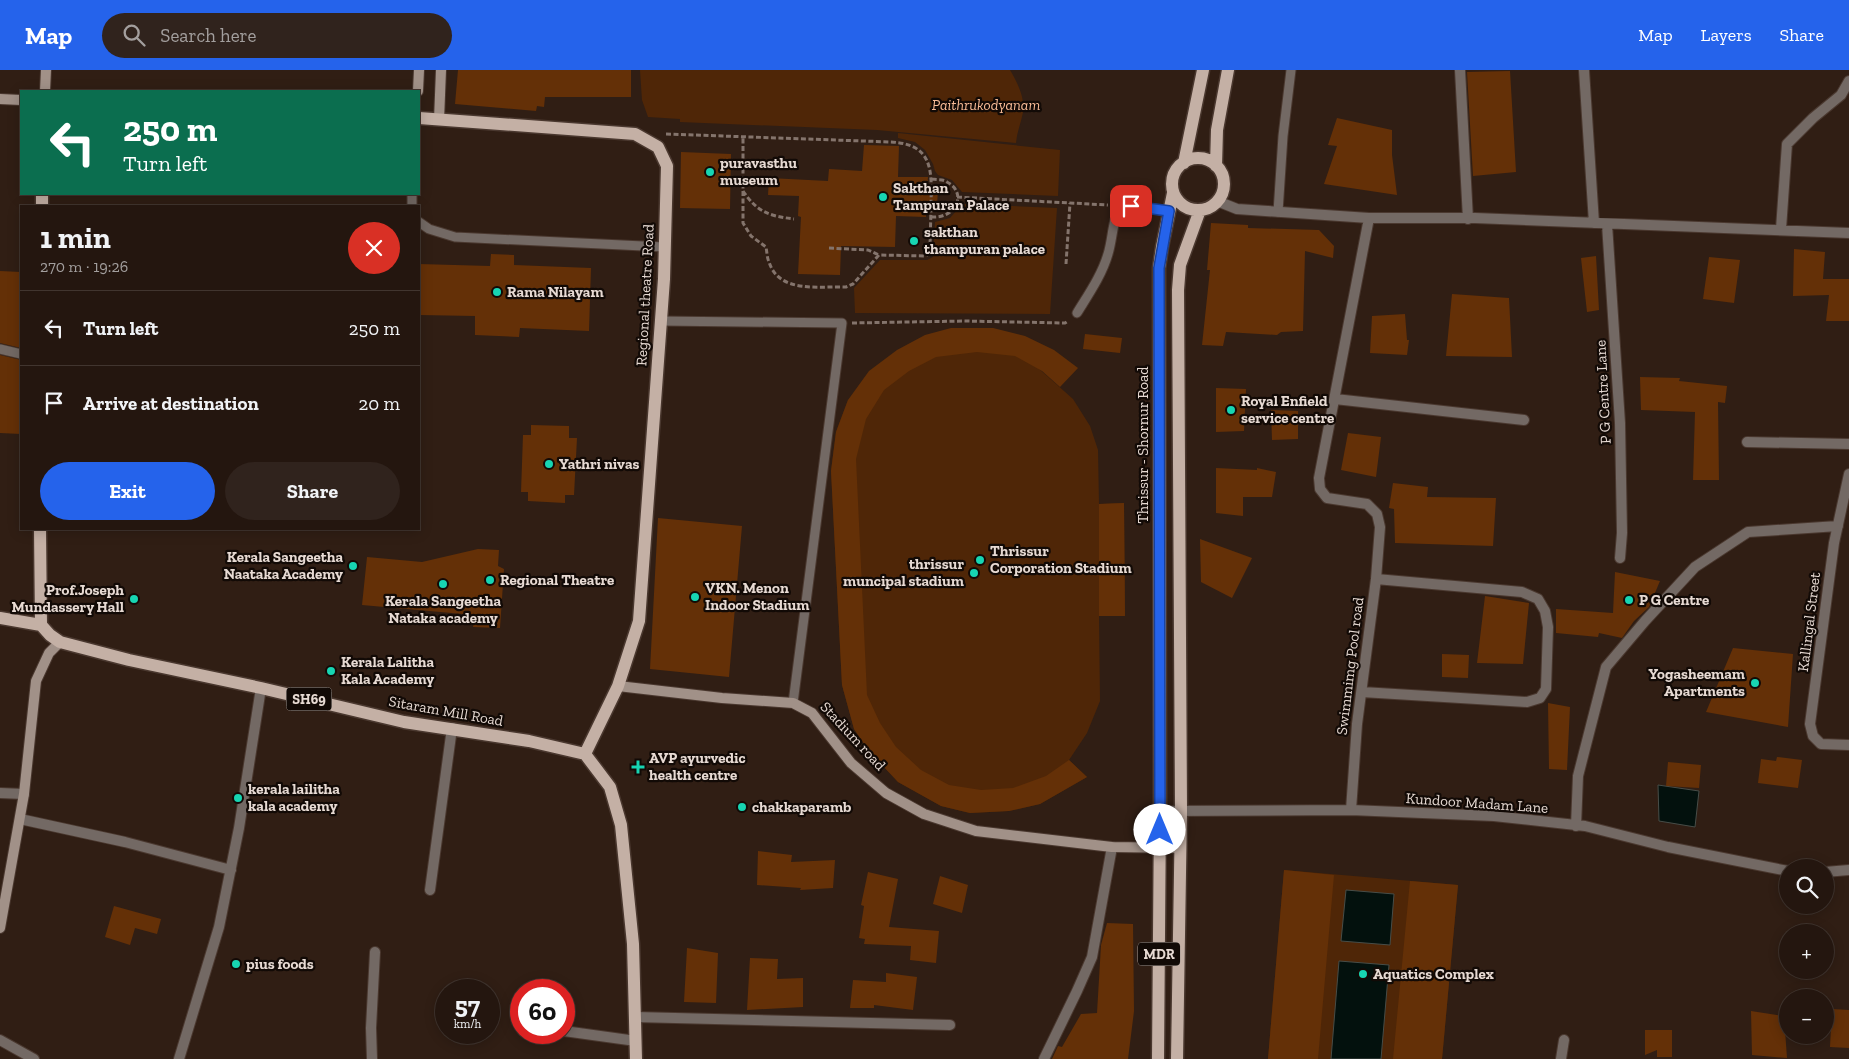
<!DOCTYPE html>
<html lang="en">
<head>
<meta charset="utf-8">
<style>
	:root { --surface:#24160f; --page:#30231d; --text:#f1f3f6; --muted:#a39f9e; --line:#41352f; --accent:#2563eb }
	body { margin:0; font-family:"Zilla Slab",serif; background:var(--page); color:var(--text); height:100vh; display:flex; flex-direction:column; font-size:19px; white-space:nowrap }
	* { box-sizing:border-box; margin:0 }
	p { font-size:16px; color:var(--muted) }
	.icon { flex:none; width:28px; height:28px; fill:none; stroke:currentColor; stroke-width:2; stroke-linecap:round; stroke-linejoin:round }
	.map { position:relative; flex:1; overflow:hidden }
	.drawer { position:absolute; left:20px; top:135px; width:400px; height:325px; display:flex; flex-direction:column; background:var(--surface); border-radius:0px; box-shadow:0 2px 12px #0003,0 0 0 1px var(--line) }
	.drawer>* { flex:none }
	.guide { position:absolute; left:20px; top:20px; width:400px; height:105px; border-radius:0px; box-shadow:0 2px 12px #0003,0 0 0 1px var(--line); background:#0b6e4f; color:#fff; overflow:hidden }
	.tools { position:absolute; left:1779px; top:789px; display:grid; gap:10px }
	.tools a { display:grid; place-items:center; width:55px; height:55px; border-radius:50%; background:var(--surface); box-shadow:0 2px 12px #0003,0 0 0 1px var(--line); font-size:25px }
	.speed { position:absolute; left:435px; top:909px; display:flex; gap:10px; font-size:25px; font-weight:700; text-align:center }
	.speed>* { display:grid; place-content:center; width:65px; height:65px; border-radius:50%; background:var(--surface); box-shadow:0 2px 12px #0003,0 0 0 1px var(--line); line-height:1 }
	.speed small { font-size:12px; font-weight:400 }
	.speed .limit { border:8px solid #d22; background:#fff; color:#111 }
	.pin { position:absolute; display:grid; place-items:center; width:42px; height:42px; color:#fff; margin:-21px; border-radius:10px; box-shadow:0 2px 8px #0006 }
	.me { position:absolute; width:55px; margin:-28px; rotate:0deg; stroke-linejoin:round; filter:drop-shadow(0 0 4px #0008) }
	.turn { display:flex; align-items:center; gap:18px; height:105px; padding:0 20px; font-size:22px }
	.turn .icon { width:65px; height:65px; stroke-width:2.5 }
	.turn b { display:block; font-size:35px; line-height:42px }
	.round { display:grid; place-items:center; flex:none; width:52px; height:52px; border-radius:26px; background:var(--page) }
	.summary { display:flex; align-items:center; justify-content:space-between; height:85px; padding:0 20px }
	h1 { font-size:30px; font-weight:800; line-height:38px }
	.cta { display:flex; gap:10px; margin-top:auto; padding:10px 20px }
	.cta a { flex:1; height:58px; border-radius:30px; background:var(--accent); color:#fff; font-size:20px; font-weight:800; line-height:58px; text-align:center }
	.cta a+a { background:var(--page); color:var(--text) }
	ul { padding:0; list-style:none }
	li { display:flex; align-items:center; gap:15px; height:75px; padding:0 20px; border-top:1px solid var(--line) }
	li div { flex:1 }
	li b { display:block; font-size:19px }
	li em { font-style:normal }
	header { display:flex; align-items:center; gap:30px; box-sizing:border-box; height:70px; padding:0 25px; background:var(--accent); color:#fff }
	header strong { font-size:24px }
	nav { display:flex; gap:28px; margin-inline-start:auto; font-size:18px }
	.search { width:350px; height:45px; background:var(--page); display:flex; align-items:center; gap:12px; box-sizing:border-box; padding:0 18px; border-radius:28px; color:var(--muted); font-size:19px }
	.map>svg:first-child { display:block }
</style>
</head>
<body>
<header>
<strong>Map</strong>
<div class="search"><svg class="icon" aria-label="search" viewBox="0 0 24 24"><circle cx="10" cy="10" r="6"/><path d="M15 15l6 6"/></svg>Search here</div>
<nav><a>Map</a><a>Layers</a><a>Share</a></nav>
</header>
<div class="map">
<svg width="1849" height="989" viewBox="0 0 1849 989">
	<rect width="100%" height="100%" fill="#301e14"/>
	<path fill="#4f2607" d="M640,0H1010C1017,12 1025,27 1023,42C1021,53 1017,62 1016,73L877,60L680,52V49L648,47L642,30Z
		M898,63L1060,80L1058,126L962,122L952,110L938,105L935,101L933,94L925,80L915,72L898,68Z
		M962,134L1057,138L1050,244L855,243L854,218L880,190H927L933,187L935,152L950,148Z
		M993,258L1073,329L1090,356L1098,380L1099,434L1124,433L1125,546H1099L1100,631L1087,663L1069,690L1087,707L1040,734L1009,741L970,743L941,736L898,712L869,681L854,659L842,615L831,401L836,362L848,330Z
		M1284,800L1458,815L1442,989H1268Z"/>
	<path fill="#03110d" stroke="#474d48" d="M1658,715L1699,721L1695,757L1659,751Z
		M1346,820L1394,824L1390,875L1341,871Z
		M1339,891L1389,895L1381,989H1331Z"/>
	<path fill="#643007" d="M458,0H631V27H545L544,37L537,36L536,41L455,34Z
		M1510,1L1516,102L1473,106L1467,2Z
		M1337,48L1392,60V85L1397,125L1324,114L1337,76L1328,75Z
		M864,75L899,76L898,107H928L927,120H938L937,136L926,135V147L896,146L895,177L841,176L840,205L798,204L801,147L798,146L799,126L768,125L769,108L828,111L829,99L862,101Z
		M681,82L731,84L730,139L680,138Z
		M1211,153L1248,155V158L1319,160L1334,176L1333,188L1305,181L1303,261L1281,262L1277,265L1226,262L1223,276L1202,275L1210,200H1207Z
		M1794,179L1825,182L1823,209H1849V251H1826L1829,225L1793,226Z
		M491,184L514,185V195L591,198L589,261L520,258L519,267L475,265V246L419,245V194L490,196Z
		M1596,186L1599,240L1587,242L1581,188Z
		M1709,187L1740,190L1734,233L1703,229Z
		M0,201L21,202V278L0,273Z
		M1452,224L1509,228L1512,287L1446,286Z
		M1405,244L1407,270H1409L1407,285L1370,283L1372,246Z
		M951,258H993L1025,266L1054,280L1078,298L1060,317L1042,301L1015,286L977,282L936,287L909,301L884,320L866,349L856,389L867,625L880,653L896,677L921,700L949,715L981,720L1013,718L1046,706L1069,690L1087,707L1040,734L1009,741L970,743L941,736L898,712L869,681L854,659L842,615L831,401L836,362L848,330L869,301L897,280L925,265Z
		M1085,264L1122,268L1120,283L1083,279Z
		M0,285L21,290V364L0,363Z
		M1640,307L1680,308L1679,311L1727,316L1725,333L1718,332L1719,410H1693L1695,342L1641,340Z
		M1216,318L1246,319L1244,361L1216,362Z
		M1271,340L1298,341V369L1272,370Z
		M531,355L569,356V368H577L574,425H565V433L528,431V422H521L523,365H531Z
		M1348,363L1381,367L1376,407L1341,400Z
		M1216,398L1257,400V398L1276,402L1272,427H1243V446L1216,443Z
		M1393,413L1428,417L1427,427L1496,428L1493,476L1395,473L1394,439L1389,438Z
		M1124,433L1125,546H1099V434Z
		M658,448L742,456L729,607L650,599Z
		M1200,469L1252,488L1232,528L1201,512Z
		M478,479L499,480L498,496L504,499L500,558L473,557L474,545L362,535L367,487L422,492Z
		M1615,502L1660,511L1649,537L1634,551L1622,568L1599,563L1598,567L1556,563V539L1613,543Z
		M1485,526L1529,533L1523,594L1477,593Z
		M1733,578L1793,584L1788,657L1706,642Z
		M1442,584L1469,585L1468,608L1442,607Z
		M1548,633L1570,637L1567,700L1549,699Z
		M1777,687L1802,690L1798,718L1758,713L1761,689L1776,691Z
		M1668,692L1701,695L1699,718L1666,716Z
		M758,781L792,785L791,792L835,790L833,818L800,820L801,818L757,815Z
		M1284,800L1334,805L1318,989H1268Z
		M868,802L898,809L889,857L939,861L936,893L910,890L911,876L864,874L865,869L859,868L864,836L861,835Z
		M940,806L968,815L962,843L933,834Z
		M1410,811L1458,815L1442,989H1393Z
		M114,836L161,849L157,864L135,858L130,875L105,867Z
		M1107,853L1133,854L1134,941L1128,989H1052L1058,976L1062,977L1081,944L1097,943L1101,875Z
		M687,878L718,883L716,933L684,932Z
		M750,888L778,889L777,909L803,908V937L747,940Z
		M886,903L917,907L913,940L874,935V938H850L853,910L886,912Z
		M1832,939L1849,940V978L1830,977Z
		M1751,941L1784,946L1787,988L1752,985Z
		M1645,960H1672V987H1657V980L1645,985Z"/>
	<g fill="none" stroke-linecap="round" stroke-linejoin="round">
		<g stroke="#4a382f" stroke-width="11">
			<path id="lane" d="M412,136V124
				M1278,142L1283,66L1291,0
				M419,152L429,159L455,167L664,177
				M1077,243C1088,225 1102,205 1108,184C1113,168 1112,150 1121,135L1169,141
				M661,251L842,253L793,633
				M0,279L21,284"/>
		</g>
		<g stroke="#4a382f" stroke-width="12">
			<path id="street" d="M1460,0L1468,149
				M1584,0L1594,153
				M1217,131L1237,139L1369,148H1475L1849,163
				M1607,154L1620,353L1622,463L1620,488
				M1781,159L1787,74L1813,48L1841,25L1849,11
				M1335,329L1524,350
				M1747,372L1849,374
				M1849,404L1834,473L1810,654L1813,666L1821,674L1849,675
				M1362,622L1527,632L1540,628L1546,619L1548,557L1545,541L1538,529L1522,522L1376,509
				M0,723L24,724
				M1351,740L1357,654L1376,509L1380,457L1377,444L1367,434L1327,428L1320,419L1319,408L1369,148
				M1160,741L1351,740L1494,746L1585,756L1668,777L1788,801
				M20,749L125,772L231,800
				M1576,756L1578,706L1606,597L1645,551L1695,497L1748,462L1838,456
				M1825,802L1849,800
				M430,820L452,658
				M635,947L950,955
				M564,961L636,971
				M0,970L34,989
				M179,989L219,857L239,758L261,618
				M372,989L371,958L375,882
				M1044,989L1077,921L1092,887L1112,777
				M1561,989L1564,970"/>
		</g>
		<g stroke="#4a382f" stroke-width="12">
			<path id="secondary" d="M45,21L46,0
				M418,21L419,0
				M0,29L21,30
				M439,50L441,0
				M618,616L722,628L793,633L812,643L851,693L886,723L924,744L976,761L1112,777L1180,778
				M0,858L24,724L36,611L49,583L60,572"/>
		</g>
		<g stroke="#4a382f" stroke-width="15">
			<path id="primary" d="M419,48L635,64L658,77L667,96L664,209L639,551L618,616L585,684
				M1172 114a26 26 0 1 1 52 0a26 26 0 1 1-52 0Z
				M1184,93L1203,0
				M1216,96L1217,60L1228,0
				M42,136V124
				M40,459L41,555
				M0,548L41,555L50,565L60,572L129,590L261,618L404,652L529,671L585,684L610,717L621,755L633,874L636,989
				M1158,989L1160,741L1159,198L1162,177L1173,123
				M1177,989L1181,741L1178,220L1180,195L1200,140"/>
		</g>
		<path stroke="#84746c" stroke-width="3" stroke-dasharray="5 2.5" stroke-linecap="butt" d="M666,64L891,72C932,74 932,99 931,132C931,149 930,166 930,182L926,186L879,185L853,214L846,217C820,216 779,224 769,192C767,188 767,182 766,177L751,166L743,153V67
			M743,121C757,142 769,146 794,149
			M957,127L1108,135
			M931,147C956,149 968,123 947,112C943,109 937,110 932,109
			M829,178L868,180L879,185
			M1066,194L1070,133
			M852,253L964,251L1065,253L1068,251"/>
		<use href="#lane" stroke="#736964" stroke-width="9"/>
		<use href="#street" stroke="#736964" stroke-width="10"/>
		<use href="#secondary" stroke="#a19188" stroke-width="10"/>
		<use href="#primary" stroke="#c4b0a5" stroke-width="12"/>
	</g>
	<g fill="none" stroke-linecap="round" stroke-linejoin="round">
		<g stroke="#184099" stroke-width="12">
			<path id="route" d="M1131,136L1169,141L1159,198L1160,760"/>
		</g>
		<use href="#route" stroke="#2563eb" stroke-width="9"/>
	</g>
	<g fill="#17d5b2" stroke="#120a06" stroke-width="2">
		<circle cx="710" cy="102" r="5"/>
		<circle cx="883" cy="127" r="5"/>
		<circle cx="914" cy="171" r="5"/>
		<circle cx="497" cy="222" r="5"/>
		<circle cx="1231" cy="340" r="5"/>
		<circle cx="549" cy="394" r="5"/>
		<circle cx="980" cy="490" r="5"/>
		<circle cx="353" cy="496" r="5"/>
		<circle cx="974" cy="503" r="5"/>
		<circle cx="490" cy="510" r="5"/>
		<circle cx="443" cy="514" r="5"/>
		<circle cx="695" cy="527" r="5"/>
		<circle cx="134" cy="529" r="5"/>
		<circle cx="1629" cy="530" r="5"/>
		<circle cx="331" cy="601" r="5"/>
		<circle cx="1755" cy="613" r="5"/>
		<path d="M635.5 689.5h5v5h5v5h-5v5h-5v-5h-5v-5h5z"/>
		<circle cx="238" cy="728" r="5"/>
		<circle cx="742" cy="737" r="5"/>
		<circle cx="236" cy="894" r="5"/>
		<circle cx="1363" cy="904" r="5"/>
	</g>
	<g text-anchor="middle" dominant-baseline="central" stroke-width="4.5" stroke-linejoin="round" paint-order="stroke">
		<g fill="#120a06" stroke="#a79c96" stroke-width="1">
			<rect x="286.5" y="617.5" width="45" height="23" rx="4"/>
			<rect x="1138" y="872.5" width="42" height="23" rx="4"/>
		</g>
		<g font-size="14" font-weight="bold" fill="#e7dad3">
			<text x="309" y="629">SH69</text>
			<text x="1159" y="884">MDR</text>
		</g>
		<g font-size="15" font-style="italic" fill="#f9bc97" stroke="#120a06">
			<text x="986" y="35">Paithrukodyanam</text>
		</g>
		<g font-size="15" font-weight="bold" fill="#e7dad3" stroke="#120a06" text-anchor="start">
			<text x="720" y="93">puravasthu<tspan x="720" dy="17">museum</tspan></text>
			<text x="893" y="118">Sakthan<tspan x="893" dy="17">Tampuran Palace</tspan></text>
			<text x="924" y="162">sakthan<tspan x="924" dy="17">thampuran palace</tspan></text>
			<text x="507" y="222">Rama Nilayam</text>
			<text x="1241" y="331">Royal Enfield<tspan x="1241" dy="17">service centre</tspan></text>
			<text x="559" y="394">Yathri nivas</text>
			<text x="990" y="481">Thrissur<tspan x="990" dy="17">Corporation Stadium</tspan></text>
			<text x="343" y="487" text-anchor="end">Kerala Sangeetha<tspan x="343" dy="17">Naataka Academy</tspan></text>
			<text x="964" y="494" text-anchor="end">thrissur<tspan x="964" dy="17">muncipal stadium</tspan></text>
			<text x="500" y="510">Regional Theatre</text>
			<text x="705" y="518">VKN. Menon<tspan x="705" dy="17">Indoor Stadium</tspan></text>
			<text x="124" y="520" text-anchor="end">Prof.Joseph<tspan x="124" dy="17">Mundassery Hall</tspan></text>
			<text x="1639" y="530">P G Centre</text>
			<text x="443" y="531" text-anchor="middle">Kerala Sangeetha<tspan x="443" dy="17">Nataka academy</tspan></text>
			<text x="341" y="592">Kerala Lalitha<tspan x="341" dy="17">Kala Academy</tspan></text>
			<text x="1745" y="604" text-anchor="end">Yogasheemam<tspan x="1745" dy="17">Apartments</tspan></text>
			<text x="649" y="688">AVP ayurvedic<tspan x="649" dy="17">health centre</tspan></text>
			<text x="248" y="719">kerala lailitha<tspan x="248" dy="17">kala academy</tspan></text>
			<text x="752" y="737">chakkaparamb</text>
			<text x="246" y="894">pius foods</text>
			<text x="1373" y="904">Aquatics Complex</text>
		</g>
		<g font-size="15" fill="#e7dad3" stroke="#120a06">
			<text transform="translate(645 225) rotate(-87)">Regional theatre Road</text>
			<text transform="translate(1603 322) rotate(-93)">P G Centre Lane</text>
			<text transform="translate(1143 375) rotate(-90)">Thrissur - Shornur Road</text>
			<text transform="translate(1809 552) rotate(-83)">Kallingal Street</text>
			<text transform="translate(1350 596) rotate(-83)">Swimmimg Pool road</text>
			<text transform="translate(446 641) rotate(10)">Sitaram Mill Road</text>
			<text transform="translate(853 666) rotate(47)">Stadium road</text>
			<text transform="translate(1477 733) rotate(4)">Kundoor Madam Lane</text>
		</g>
	</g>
</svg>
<div class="tools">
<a><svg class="icon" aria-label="search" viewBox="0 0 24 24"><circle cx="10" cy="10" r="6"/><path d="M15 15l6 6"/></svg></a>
<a>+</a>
<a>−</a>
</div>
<div class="speed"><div>57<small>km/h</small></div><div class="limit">60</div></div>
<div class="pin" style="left:1131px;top:136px;background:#d93025"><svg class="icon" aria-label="arrive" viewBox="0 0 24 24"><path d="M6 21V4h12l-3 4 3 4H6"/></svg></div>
<svg class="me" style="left:1160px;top:760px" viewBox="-20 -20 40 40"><circle r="19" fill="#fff"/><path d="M0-13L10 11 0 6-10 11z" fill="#2563eb"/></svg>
<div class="guide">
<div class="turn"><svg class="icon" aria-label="left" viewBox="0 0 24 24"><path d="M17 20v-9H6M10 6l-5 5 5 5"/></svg><div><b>250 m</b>Turn left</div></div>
</div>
<section class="drawer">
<div class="summary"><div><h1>1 min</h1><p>270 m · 19:26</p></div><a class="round" style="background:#d93025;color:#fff"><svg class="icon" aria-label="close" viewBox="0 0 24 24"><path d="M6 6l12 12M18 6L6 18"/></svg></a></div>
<ul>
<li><svg class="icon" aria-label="left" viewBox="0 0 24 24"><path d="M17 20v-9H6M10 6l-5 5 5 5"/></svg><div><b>Turn left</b></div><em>250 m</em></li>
<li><svg class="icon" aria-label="arrive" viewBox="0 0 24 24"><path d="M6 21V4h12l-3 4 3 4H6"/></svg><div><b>Arrive at destination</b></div><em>20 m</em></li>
</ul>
<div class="cta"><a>Exit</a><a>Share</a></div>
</section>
</div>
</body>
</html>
